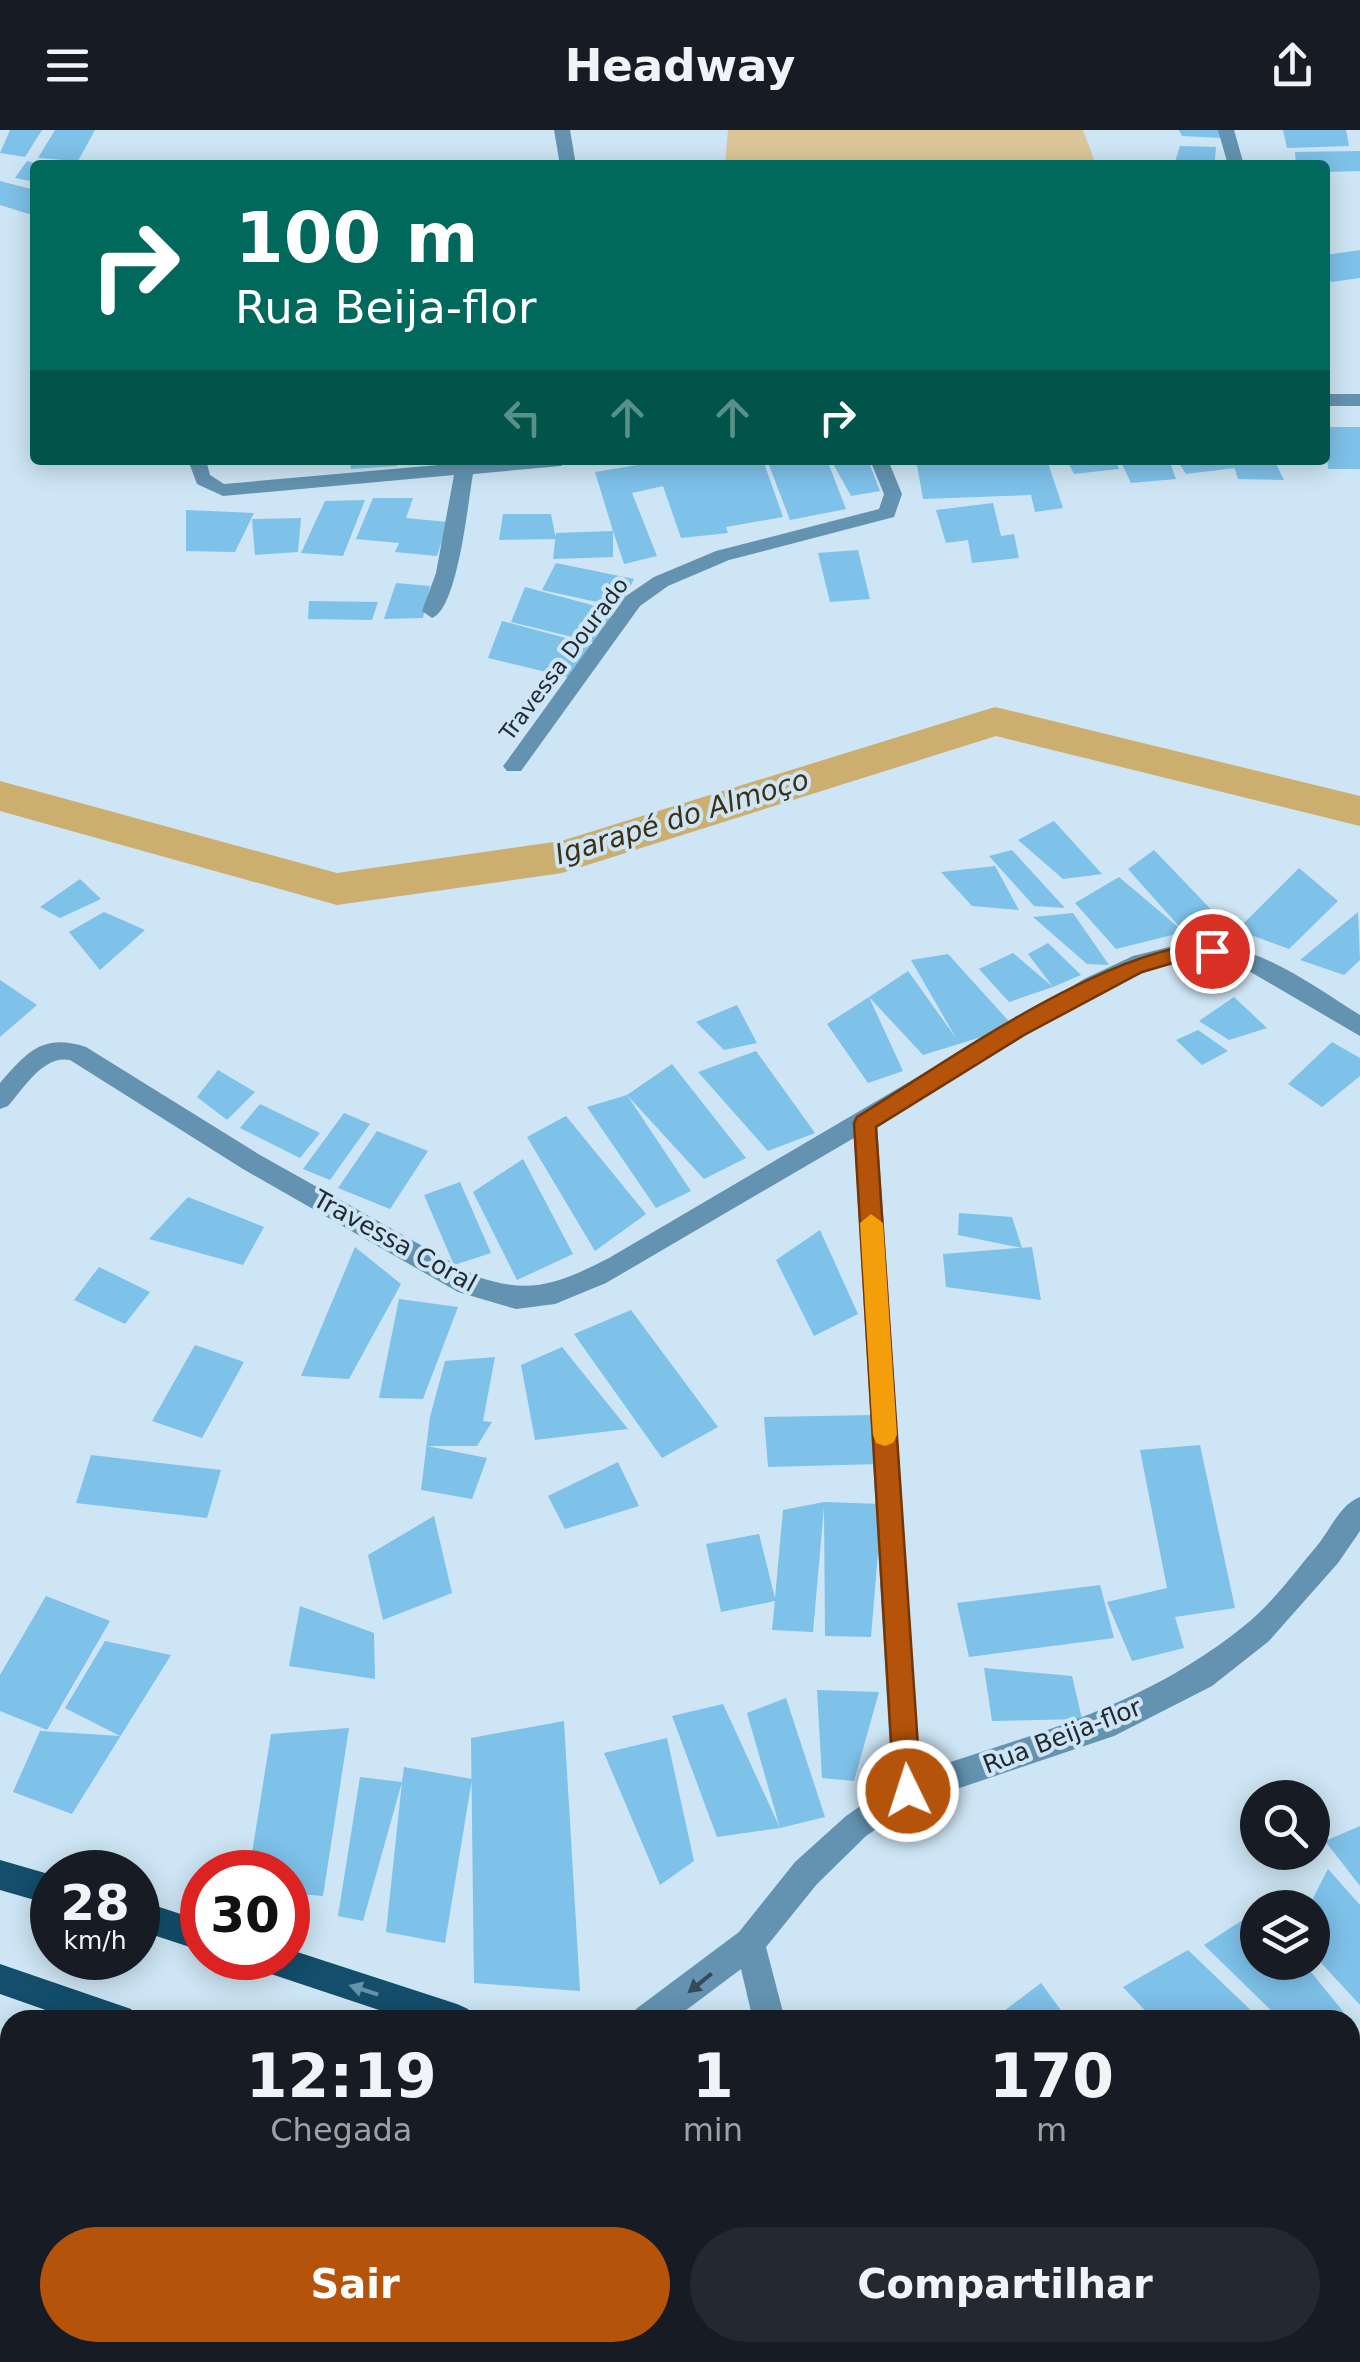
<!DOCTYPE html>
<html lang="pt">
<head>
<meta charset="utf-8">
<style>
	:root { --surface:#171b24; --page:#242831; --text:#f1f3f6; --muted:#9ea1a6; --accent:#b45309 }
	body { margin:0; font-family:"DejaVu Sans",sans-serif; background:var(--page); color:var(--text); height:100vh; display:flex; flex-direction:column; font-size:38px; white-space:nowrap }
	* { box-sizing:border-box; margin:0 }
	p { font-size:32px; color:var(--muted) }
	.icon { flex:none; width:55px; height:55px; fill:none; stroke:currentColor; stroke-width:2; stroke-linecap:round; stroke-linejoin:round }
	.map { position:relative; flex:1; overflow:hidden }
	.drawer { position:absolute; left:0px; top:1880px; width:1360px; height:352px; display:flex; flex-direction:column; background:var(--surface); border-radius:30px 30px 0 0; box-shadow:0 5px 25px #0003 }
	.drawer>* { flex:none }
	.hud { position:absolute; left:30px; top:30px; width:1300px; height:305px; border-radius:10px; box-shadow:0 5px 25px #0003; background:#00695c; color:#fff; overflow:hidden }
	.tools { position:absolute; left:1240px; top:1650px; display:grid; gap:20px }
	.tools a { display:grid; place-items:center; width:90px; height:90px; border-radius:50%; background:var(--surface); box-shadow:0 5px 25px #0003; font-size:50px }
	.speed { position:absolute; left:30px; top:1720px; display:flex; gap:20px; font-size:50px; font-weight:700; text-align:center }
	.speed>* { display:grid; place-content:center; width:130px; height:130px; border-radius:50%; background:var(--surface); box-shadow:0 5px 25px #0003; line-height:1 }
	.speed small { font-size:25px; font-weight:400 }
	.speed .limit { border:15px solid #d22; background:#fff; color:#111 }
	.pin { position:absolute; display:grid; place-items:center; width:85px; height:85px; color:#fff; margin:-42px; border:5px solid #fff; border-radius:50%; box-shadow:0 2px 10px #0007 }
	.me { position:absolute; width:110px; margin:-55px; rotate:356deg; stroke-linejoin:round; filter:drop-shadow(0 0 8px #0008) }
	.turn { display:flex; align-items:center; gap:35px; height:210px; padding:0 40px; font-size:45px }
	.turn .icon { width:130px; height:130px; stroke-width:2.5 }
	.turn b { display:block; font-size:70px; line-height:85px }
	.lanes { display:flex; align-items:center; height:95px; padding:0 40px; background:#0003; justify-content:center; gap:50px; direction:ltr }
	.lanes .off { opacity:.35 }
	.eta { display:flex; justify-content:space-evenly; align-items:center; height:170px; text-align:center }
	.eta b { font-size:60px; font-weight:700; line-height:70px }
	.button { display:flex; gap:20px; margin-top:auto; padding:20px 40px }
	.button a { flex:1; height:115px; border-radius:60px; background:var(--accent); color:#fff; font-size:40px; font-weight:700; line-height:115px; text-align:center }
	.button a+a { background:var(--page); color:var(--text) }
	header { display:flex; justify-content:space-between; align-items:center; height:130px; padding:0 40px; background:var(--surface); font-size:45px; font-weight:700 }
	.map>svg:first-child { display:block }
</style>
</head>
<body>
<header><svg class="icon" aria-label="menu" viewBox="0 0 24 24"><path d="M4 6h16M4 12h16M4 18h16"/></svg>Headway<svg class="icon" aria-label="share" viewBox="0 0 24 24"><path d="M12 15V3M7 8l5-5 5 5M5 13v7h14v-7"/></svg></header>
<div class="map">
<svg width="1360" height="2232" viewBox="0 0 1360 2232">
	<rect width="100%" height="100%" fill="#cde5f4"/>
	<path fill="#dcc598" d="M728,0H1083L1096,35H725Z"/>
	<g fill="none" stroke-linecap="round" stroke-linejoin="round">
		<path fill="#ccae6f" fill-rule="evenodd" d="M995,577L1360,666V696L996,606L562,743L337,775L0,681V651L337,743L561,711Z"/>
	</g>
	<path fill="#7ec1e9" d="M10,0H42L25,27L0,23Z
		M55,0H95L78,31L38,28Z
		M1179,0H1219L1222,8L1182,6Z
		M1283,0H1346L1349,16L1287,18Z
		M1180,16L1216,17L1215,30L1175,32Z
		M1360,21V41L1325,42V35H1296L1295,22Z
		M27,31L35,33V52L15,48Z
		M0,51L35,60V78L29,84L0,75Z
		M1360,120V148L1331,152L1325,139V125Z
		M1325,297H1360V339H1328Z
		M350,330H397V336L351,339Z
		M668,330H763L783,387L726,397L728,403L681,408L663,356L632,363L657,426L624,434L613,401V427L553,429L556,403L613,401L595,342Z
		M767,330H827L846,379L790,390Z
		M831,330H868L880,361L851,366Z
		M916,330H1047L1063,378L1035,382L1031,365L923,369Z
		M1067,330H1116L1119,339L1074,344Z
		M1120,330H1169L1176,349L1131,353Z
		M1177,330H1230L1235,338L1186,344Z
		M1232,330H1274L1284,350L1238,349Z
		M373,368H413L406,388L448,392L437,426L395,422L399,413L356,409Z
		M365,370L343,426L301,423L325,371Z
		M993,373L1001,406L1014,404L1019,428L972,433L968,410L946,413L936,380Z
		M186,380L254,383L235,422L186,421Z
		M503,384H551L556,409L499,410Z
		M301,388L298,422L255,425L252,389Z
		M858,420L870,469L830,472L818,423Z
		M556,433L634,449L620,477L542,460Z
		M396,453L430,456L423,488L384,489Z
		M525,457L614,481L597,513L511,492Z
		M309,471L378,472L372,490L308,489Z
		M502,491L592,515L575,549L488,528Z
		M1054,691L1102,744L1063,749L1018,710Z
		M1012,720L1065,778L1034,776L989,726Z
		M1154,720L1224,793L1184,802L1128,739Z
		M995,736L1019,780L972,776L941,742Z
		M1299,738L1338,771L1289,819L1237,800Z
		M1119,747L1184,802L1116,819L1075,773Z
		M80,749L101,769L60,788L40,777Z
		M104,782L145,800L100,840L69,802Z
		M1358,782L1360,830L1344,845L1300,830Z
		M1073,783L1109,835L1087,834L1033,787Z
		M1048,813L1081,845L1053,857L1028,824Z
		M1013,823L1053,857L1009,872L979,839Z
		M948,824L1014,897L923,925L869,867L908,841L956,908L911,830Z
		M0,850L37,875L0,907Z
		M869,867L903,941L868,953L827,894Z
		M1234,867L1267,898L1229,910L1199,891Z
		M737,875L757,913L724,920L696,892Z
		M1198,900L1228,921L1202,935L1176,910Z
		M1332,912L1360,928V946L1322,977L1288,954Z
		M756,921L815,1003L768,1021L698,942Z
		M672,934L746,1028L704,1049L627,965L691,1061L656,1078L587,977L627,965Z
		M218,940L255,962L227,990L197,967Z
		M260,974L320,1003L300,1028L240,998Z
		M344,983L370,994L330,1050L303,1039Z
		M566,986L646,1084L595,1121L527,1007Z
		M377,1001L428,1021L390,1079L338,1058Z
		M523,1029L573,1124L517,1150L473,1062Z
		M460,1052L491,1123L454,1135L424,1065Z
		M188,1067L264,1097L243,1135L149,1109Z
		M959,1083L1012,1087L1022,1118L958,1105Z
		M820,1100L858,1184L814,1206L776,1130Z
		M355,1117L401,1154L349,1249L301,1246Z
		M1032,1117L1041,1170L946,1157L943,1124Z
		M99,1137L150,1162L125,1194L74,1170Z
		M399,1169L458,1177L423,1269L379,1268Z
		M631,1180L718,1297L662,1328L574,1204Z
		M195,1215L244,1232L202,1308L152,1291Z
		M562,1217L628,1299L535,1310L521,1235Z
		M495,1227L483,1291L492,1292L477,1316H427L487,1328L472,1369L421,1360L430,1287L445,1231Z
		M876,1285L880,1334L768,1337L764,1287Z
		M1200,1315L1235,1478L1175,1487L1184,1518L1132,1531L1107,1472L1167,1458L1140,1320Z
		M91,1325L221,1340L207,1388L76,1373Z
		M618,1332L639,1376L565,1399L548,1366Z
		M824,1372L882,1374L871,1507L825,1506L824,1377L813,1502L772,1500L775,1471L721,1482L706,1414L759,1404L775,1468L783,1380Z
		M434,1386L452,1463L383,1490L368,1425Z
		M1100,1455L1114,1508L969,1527L957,1473Z
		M46,1466L110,1491L47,1600L0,1581V1545Z
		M300,1476L374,1503L375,1549L289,1536Z
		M105,1511L171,1525L72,1684L13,1662L40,1601L120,1606L65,1578Z
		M984,1538L1072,1546L1082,1589L992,1591Z
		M817,1560L879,1562L854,1651L822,1648Z
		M786,1568L825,1687L780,1698L717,1707L672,1586L723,1574L780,1698L747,1583Z
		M564,1591L580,1861L474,1853L471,1608Z
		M349,1598L323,1766L288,1763V1742H249L271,1604Z
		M667,1608L694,1731L660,1755L604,1623Z
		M404,1637L472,1649L445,1813L386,1802L402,1652L363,1791L338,1786L360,1647L402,1652Z
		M1360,1696V1756L1325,1711Z
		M1328,1739L1360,1775V1875L1312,1823V1778H1308Z
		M1258,1780V1832H1303L1350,1890H1281L1204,1815Z
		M1188,1820L1261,1890H1154L1123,1857Z
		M1041,1853L1068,1890H992Z
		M1350,1891L1360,1903V1926L1350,1932Z
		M1350,2088L1360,2100V2232H1190L1183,2222H1350Z
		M1062,2222H1122L1125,2232H1069Z"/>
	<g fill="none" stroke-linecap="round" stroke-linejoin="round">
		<path fill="#6393b0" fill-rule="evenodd" d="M554,0H570L576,35H560Z
			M1218,0H1234L1244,35H1228Z
			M1325,264H1360V276H1325Z
			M188,330H206L210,345L224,354L495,330H570L561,336L473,344C468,371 458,479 432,488L422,481L436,443L454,345L223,366L197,354Z
			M870,330H888L902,364L894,387L729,430L668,456L640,476L521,641H507L503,636L507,631L626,466L654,447L716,421L879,379L884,364Z
			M1189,812C1256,812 1306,851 1360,885V906L1242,837L1213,830L1165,834L1102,860L877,994L920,1642C1040,1602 1143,1577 1244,1496C1271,1475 1294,1443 1316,1417C1330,1401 1340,1374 1360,1367V1401L1338,1433L1269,1511L1212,1556L1114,1606L915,1673L866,1706L817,1754L766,1817L785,1890H753L741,1839L673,1890H631L636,1879L739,1802L795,1732L846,1686L892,1654L854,1008L606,1153L555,1174L516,1179L458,1162L243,1039L70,930C43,925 24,958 8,976L0,979V953C27,922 43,903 86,917L260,1025L476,1146C530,1166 560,1153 609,1128L1086,848L1133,826Z"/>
		<path fill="#134e6b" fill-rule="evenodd" d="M0,1730L52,1745V1775L0,1760Z
			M138,1770L202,1791V1821L138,1800Z
			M288,1819L457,1874L468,1879L473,1890H409L256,1839L252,1828H288Z
			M0,1834L131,1879L136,1890H74L0,1864Z
			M793,2222H833L837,2232H797Z
			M931,2222H970L974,2232H935Z"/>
	</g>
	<defs><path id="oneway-solid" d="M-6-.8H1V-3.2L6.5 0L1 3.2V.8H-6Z" transform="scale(2.5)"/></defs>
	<use fill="#354a56" href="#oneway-solid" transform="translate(700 1853) rotate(141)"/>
	<use fill="#6792a9" href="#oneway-solid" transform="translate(364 1860) rotate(-162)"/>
	<path fill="#b45309" stroke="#753606" stroke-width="2.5" d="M1212,813L1223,821L1220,826L1183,830L1142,842L1024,905L876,997L921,1661L917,1670L908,1674L898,1670L894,1661L854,993L857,987C951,929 1105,818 1212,813Z"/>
	<path fill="#f59e0b" d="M871,1084L883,1093L897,1305L893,1313L885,1316L876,1313L873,1305L860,1093Z"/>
	<g text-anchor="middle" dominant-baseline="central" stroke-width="8" stroke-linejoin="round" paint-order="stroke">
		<g font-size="22" fill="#212a30" stroke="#cde5f4">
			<text transform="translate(564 529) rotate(-53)">Travessa Dourado</text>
		</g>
		<g font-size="25" fill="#212a30" stroke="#cde5f4">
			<text transform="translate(395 1111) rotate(29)">Travessa Coral</text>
			<text transform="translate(1062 1606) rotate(-21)">Rua Beija-flor</text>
		</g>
		<g font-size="28" font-style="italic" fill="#3d3013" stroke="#cde5f4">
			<text transform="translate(682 687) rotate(-17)">Igarapé do Almoço</text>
		</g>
	</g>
</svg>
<div class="tools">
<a><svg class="icon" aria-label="search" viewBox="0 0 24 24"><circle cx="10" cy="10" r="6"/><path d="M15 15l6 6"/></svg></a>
<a><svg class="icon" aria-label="layers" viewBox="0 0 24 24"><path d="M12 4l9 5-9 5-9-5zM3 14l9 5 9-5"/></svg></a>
</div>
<div class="speed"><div>28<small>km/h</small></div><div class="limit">30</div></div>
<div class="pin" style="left:1212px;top:821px;background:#d93025"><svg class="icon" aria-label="arrive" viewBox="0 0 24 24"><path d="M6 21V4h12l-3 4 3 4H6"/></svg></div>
<svg class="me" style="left:908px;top:1661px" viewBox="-20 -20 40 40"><circle r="17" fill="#b45309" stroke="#fff" stroke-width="3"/><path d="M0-11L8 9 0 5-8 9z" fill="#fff"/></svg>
<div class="hud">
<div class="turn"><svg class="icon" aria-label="right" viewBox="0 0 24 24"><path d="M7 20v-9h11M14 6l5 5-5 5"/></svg><div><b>100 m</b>Rua Beija-flor</div></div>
<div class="lanes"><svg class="icon off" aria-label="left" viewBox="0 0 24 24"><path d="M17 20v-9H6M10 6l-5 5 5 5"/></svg><svg class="icon off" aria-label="ahead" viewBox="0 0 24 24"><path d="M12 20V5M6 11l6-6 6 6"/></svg><svg class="icon off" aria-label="ahead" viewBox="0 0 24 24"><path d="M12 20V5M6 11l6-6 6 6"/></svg><svg class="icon" aria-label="right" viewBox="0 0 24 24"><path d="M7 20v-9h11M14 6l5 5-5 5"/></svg></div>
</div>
<section class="drawer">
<div class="eta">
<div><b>12:19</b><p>Chegada</p></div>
<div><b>1</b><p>min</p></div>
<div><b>170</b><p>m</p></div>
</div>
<div class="button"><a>Sair</a><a>Compartilhar</a></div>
</section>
</div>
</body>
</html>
